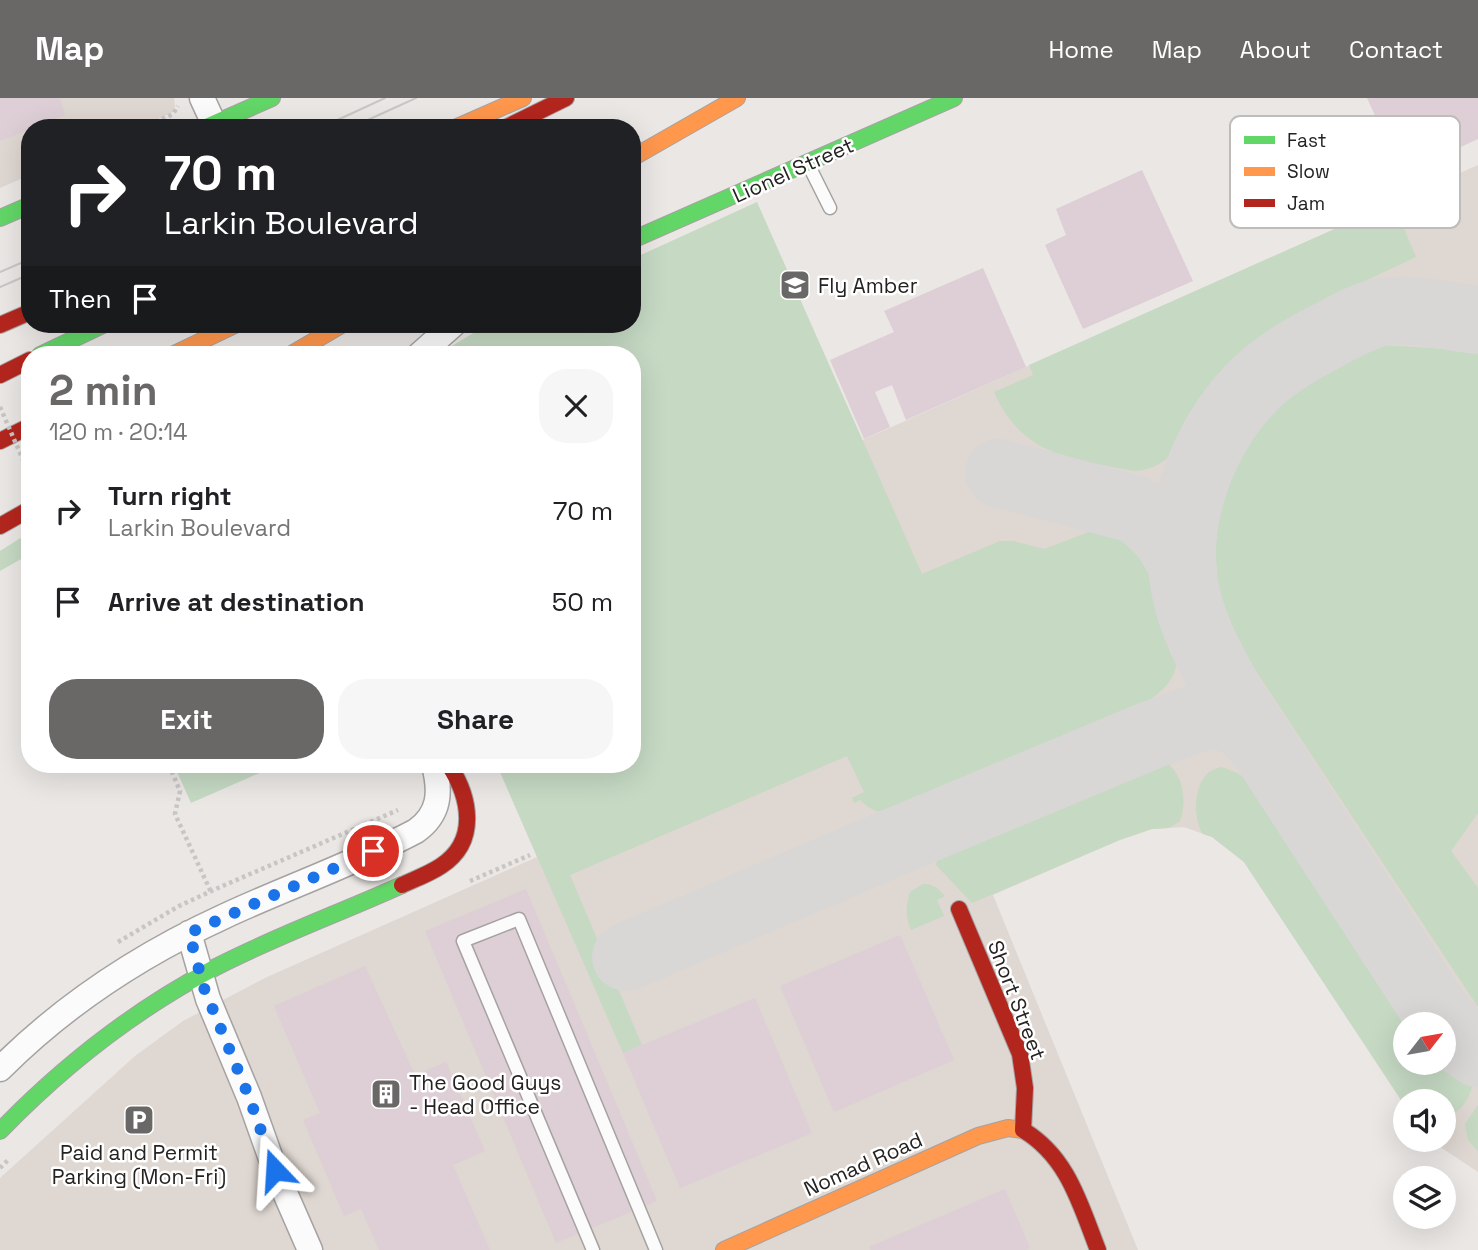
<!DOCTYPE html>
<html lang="en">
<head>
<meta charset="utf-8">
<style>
	:root { --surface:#fff; --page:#f6f6f6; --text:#202124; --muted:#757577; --accent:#6a6866 }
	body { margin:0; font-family:"Space Grotesk",sans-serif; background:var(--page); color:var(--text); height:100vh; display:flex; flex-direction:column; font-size:26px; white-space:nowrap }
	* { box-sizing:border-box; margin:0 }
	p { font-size:23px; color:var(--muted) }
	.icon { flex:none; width:38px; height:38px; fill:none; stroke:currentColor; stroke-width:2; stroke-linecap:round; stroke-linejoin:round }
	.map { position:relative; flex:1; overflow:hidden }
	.sheet { position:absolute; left:21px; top:248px; width:620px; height:427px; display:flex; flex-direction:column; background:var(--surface); border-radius:28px; box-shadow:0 7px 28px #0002 }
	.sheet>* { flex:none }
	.hud { position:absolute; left:21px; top:21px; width:620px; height:214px; border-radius:28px; box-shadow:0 7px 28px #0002; background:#202124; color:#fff; overflow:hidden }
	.needle { width:46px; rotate:59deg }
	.controls { position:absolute; left:1393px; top:914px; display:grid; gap:14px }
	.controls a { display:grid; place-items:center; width:63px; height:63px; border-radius:50%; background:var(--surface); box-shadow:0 7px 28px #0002; font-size:35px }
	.pin { position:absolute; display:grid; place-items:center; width:60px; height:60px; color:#fff; margin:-30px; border:4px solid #fff; border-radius:50%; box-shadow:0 2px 7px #0007 }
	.me { position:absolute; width:77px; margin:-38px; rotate:340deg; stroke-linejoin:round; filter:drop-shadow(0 0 5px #0008) }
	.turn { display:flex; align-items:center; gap:24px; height:147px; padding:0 28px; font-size:32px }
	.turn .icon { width:91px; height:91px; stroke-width:2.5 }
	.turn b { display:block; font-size:49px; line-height:60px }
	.then { display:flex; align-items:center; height:66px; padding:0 28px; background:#0003; gap:14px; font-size:26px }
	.round { display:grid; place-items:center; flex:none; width:74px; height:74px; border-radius:28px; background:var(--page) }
	.overview { display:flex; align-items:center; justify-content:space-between; height:119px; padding:0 28px }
	h1 { font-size:42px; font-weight:700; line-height:52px; color:var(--accent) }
	.button { display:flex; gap:14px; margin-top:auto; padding:14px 28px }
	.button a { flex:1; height:80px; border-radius:28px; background:var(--accent); color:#fff; font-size:28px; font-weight:700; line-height:80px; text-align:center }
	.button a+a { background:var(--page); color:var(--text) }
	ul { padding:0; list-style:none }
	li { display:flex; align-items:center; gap:21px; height:91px; padding:0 28px }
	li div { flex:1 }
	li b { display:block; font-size:26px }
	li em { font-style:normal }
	header { display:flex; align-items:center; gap:42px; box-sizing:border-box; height:98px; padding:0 35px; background:var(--accent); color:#fff }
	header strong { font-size:33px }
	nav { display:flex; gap:38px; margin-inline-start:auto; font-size:24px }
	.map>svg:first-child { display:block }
</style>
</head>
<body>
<header>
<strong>Map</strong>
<nav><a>Home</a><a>Map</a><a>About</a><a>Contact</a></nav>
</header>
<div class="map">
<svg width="1478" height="1152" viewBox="0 0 1478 1152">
	<rect width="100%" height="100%" fill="#eae7e5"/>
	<path fill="#dfd7d1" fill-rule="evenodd" d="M0,0H174L175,9L171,15L138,30H30V77L0,90Z
		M1478,67V1074L1428,1041H1444V1003H1405V1008L1244,764L1212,739L1184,729L1152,731L1119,742L993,797L1138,1152H0V1080L135,958L183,923L265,880L537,759L497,667H632V445ZM1405,926H1444V964H1405Z"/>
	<path fill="#c5d9c3" d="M757,104L922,476L1000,443H1013L1044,451L1102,429C1115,438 1129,447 1140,460C1160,481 1185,543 1175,572C1170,588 1156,598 1142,607L893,713C880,716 870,712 860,702L854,705L852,700L864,694L847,658L570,777L642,947L623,955L497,667H632V257H443L452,248L488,226H632V161Z
		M1393,105L1416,159C1348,191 1261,227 1213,287C1187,320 1184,370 1134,373C1072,361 1023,359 994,294L1033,277L1029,267Z
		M1381,247L1478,253V715L1451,753L1478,790V909L1250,564C1237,540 1225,518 1219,491C1215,470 1213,448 1215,427C1219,393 1245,331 1270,308C1283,296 1299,286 1314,277C1335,265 1355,250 1381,247Z
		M30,434V456L0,473V453Z
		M1162,664H1166C1184,678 1187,703 1180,723L1169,730L1152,731L1120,742L972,805L936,767L938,758Z
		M174,667H278L191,705Z
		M1221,669C1245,676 1268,693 1283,712L1420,926H1405V964H1444V957L1472,984C1473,994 1464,1009 1456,1014L1447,1013L1444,1009V1003H1405V1008L1244,764L1212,739L1203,736C1193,721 1194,690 1206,677C1210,672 1216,671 1221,669Z
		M923,786C933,786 938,790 945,798L937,802L944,818L911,832C905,818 906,807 910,794Z
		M1478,1007V1053L1468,1042L1465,1026Z"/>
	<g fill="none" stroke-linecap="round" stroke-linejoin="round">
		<path stroke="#d8d7d6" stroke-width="68" d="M1478,222C1449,219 1411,209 1383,214C1364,217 1346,228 1329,237C1301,251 1273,267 1251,290C1203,340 1172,421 1185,490C1192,530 1214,567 1233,602L1436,914L1462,944L1478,955
			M999,375L1134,411C1158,425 1173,445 1183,471
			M626,859L897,743L1151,637L1203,618L1219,617L1240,625L1247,630L1266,651"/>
	</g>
	<path fill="#ddcfd5" d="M0,0H60L65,17L0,43Z
		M1367,0H1478V41L1402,76Z
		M1142,72L1193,183L1083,231L1045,147L1066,137L1056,111Z
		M983,170L1026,269L906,322L892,287L875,294L890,329L864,341L830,262L894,234L884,213Z
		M526,791L657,1103L556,1145L425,833Z
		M900,837L954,962L834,1014L780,888Z
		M365,868L415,977L446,964L485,1053L453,1067L490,1152H379L361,1111L344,1118L303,1022L320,1015L274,908Z
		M755,900L812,1035L680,1090L623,955Z
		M1005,1091L1030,1150L1025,1152H871L869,1149Z"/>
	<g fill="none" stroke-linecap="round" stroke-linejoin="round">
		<g stroke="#a5a2a1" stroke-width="15">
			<path id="lane" d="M808,66L830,110
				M593,1152L463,843L519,821L656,1152"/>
		</g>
		<g stroke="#a5a2a1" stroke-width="27">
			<path id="street" d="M202,0L214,26
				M419,257L454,226
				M189,835L208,901L249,999L275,1072L310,1152
				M0,971C65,906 142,856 225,818C287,789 354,766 416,733C440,716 441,694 434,667"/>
		</g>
		<g stroke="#a5a2a1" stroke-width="18">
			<path id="fast" d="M204,30L272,0
				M0,120L30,107
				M632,142L954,0
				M40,257L105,226
				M0,1033C64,967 134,912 216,869C276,838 340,815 402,787"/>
		</g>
		<g stroke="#a5a2a1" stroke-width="18">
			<path id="slow" d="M455,30L523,0
				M632,60L737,0
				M172,257L237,226
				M290,257L343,226
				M724,1152L978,1038L1008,1030L1023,1032"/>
		</g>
		<g stroke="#a5a2a1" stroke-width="18">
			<path id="jam" d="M505,30L566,0
				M0,227L30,214
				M0,277L30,262
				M0,343L30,328
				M0,428L30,411
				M402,787C415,781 429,776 441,768C479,743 470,699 449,667
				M959,811L1020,956L1025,990L1023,1032C1068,1059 1080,1106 1098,1152"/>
		</g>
		<path stroke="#c8c6c5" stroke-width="4.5" stroke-dasharray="3.5 3.5" stroke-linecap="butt" d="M143,30L173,16L178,8
			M169,667L180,693L175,716L211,794
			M470,783L530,757
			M118,844L179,808L218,790L398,712
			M0,1070L9,1061"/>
		<use href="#lane" stroke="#fcfbfb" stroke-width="12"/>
		<use href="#street" stroke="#fcfbfb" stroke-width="24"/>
		<use href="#fast" stroke="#63d668" stroke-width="16"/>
		<use href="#slow" stroke="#ff974d" stroke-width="16"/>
		<use href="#jam" stroke="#b3261e" stroke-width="16"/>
		<path stroke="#c7c7c6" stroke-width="2" d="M320,30L385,0
			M350,30L416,0
			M0,174L30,161
			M0,189L30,176"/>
		<path stroke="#c8c6c5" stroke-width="4.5" stroke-dasharray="3.5 3.5" stroke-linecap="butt" d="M0,309L30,378"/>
	</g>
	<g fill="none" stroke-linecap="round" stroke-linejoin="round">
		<path stroke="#1a73e8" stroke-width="12" stroke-dasharray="0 21.6" d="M275,1072L249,999L204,890L189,835L373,753"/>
	</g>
	<defs>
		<g id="university-square" transform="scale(1.575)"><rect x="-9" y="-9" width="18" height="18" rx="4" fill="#6a6866" stroke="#fff"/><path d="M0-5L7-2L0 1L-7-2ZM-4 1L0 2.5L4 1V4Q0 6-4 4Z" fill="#fff"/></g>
		<g id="building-square" transform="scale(1.575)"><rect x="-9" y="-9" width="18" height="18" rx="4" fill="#6a6866" stroke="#fff"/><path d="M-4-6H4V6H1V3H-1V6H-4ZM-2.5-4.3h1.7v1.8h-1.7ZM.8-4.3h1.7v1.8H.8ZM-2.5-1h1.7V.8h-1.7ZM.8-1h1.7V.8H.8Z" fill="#fff"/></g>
		<g id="parking-square" transform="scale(1.575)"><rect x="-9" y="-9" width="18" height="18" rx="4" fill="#6a6866" stroke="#fff"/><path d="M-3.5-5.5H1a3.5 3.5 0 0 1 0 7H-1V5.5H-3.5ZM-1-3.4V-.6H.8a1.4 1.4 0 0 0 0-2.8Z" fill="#fff"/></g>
	</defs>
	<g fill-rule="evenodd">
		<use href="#university-square" x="795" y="187"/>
		<use href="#building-square" x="386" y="996"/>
		<use href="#parking-square" x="139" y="1022"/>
	</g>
	<g text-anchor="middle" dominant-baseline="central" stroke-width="5" stroke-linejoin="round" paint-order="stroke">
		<g font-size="21" fill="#252321" stroke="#fff">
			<text transform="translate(793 72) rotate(-24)">Lionel Street</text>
			<text transform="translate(1017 902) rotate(69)">Short Street</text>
			<text transform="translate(863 1066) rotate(-24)">Nomad Road</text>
		</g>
		<g font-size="21" fill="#252321" stroke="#fff" text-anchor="start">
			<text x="818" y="187">Fly Amber</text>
			<text x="409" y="984">The Good Guys<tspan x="409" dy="24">- Head Office</tspan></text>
			<text x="139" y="1054" text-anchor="middle">Paid and Permit<tspan x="139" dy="24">Parking (Mon-Fri)</tspan></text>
		</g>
	</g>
	<rect x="1230" y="18" width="230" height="112" rx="10" fill="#fff" stroke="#bebdbc" stroke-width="2"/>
	<rect x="1244" y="38" width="31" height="8" fill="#63d668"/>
	<rect x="1244" y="69" width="31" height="9" fill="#ff974d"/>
	<rect x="1244" y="101" width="31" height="8" fill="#b3261e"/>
	<g font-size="19" fill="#252321">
		<text x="1287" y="49">Fast</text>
		<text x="1287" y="80">Slow</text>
		<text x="1287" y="112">Jam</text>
	</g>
</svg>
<div class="controls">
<a><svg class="needle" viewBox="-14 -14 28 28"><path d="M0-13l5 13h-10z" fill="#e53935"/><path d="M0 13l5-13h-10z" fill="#757577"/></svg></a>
<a><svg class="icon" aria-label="sound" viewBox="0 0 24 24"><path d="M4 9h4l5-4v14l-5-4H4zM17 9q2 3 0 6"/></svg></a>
<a><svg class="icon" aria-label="layers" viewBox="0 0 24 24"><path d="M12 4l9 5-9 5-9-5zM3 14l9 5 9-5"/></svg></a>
</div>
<div class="pin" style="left:373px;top:753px;background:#d93025"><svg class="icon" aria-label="arrive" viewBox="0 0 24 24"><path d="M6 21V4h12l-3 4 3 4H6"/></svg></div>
<svg class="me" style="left:275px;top:1072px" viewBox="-20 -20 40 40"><path d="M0-17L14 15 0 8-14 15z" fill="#1a73e8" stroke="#fff" stroke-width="4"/></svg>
<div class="hud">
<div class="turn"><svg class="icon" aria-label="right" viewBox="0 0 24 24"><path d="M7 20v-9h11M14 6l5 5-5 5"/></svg><div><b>70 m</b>Larkin Boulevard</div></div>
<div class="then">Then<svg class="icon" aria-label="arrive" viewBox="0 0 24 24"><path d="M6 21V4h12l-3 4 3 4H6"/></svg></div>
</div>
<section class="sheet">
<div class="overview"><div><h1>2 min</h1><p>120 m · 20:14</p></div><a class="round"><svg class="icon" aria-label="close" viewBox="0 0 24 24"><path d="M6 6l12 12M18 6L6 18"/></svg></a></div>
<ul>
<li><svg class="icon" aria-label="right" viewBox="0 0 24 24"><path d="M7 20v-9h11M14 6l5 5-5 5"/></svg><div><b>Turn right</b><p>Larkin Boulevard</p></div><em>70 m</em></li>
<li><svg class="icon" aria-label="arrive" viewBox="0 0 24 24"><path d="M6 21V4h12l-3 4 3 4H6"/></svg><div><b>Arrive at destination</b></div><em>50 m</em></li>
</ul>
<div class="button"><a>Exit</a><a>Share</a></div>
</section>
</div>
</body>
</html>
